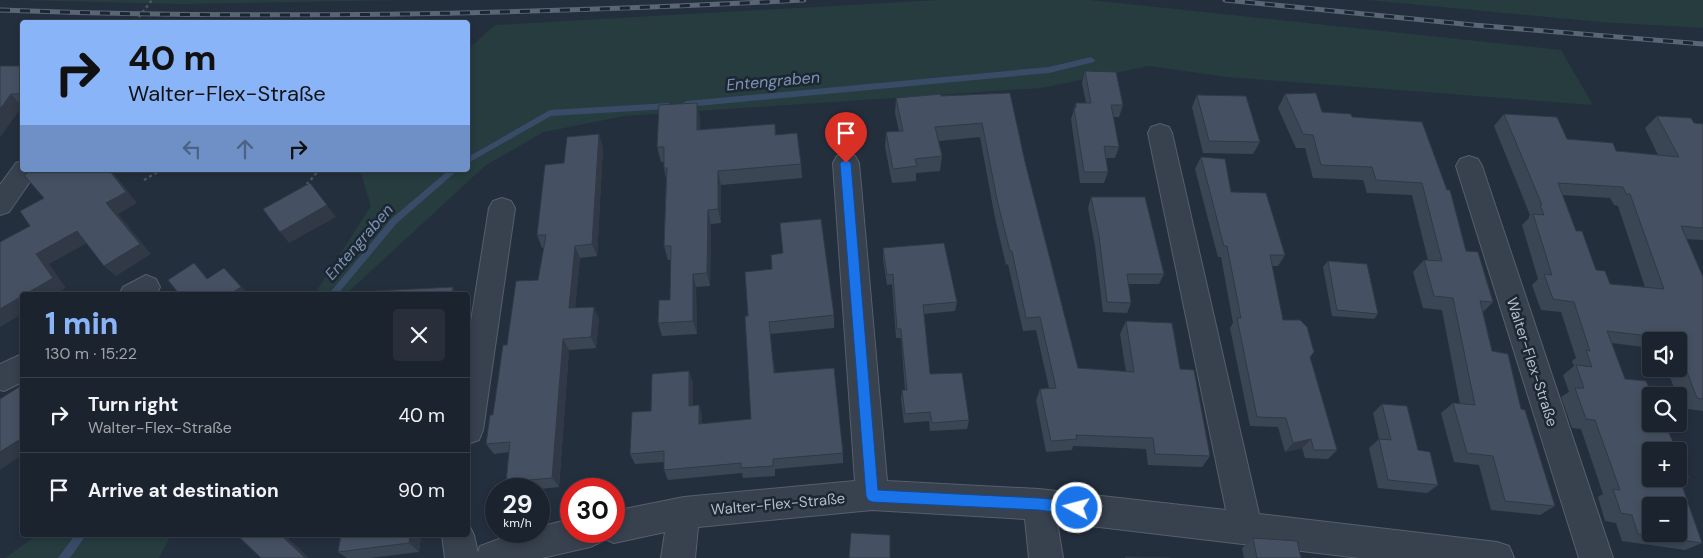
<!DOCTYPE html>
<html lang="en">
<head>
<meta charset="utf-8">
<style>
	:root { --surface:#1b232e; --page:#282f3a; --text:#f1f3f6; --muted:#a0a4aa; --line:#39404a; --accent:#8ab4f8 }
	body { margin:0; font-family:"DM Sans",sans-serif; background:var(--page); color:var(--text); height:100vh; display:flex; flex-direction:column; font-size:19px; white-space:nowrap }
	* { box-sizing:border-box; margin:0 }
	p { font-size:16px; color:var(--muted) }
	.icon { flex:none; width:28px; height:28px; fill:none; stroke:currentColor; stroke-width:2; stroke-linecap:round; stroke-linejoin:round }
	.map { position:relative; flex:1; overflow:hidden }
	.sheet { position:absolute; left:20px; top:292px; width:450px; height:245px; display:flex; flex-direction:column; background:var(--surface); border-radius:5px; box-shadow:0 2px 8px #0003,0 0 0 1px var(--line) }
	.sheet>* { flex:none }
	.hud { position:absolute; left:20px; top:20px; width:450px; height:152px; border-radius:5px; box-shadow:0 2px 8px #0003,0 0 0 1px var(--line); background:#8ab4f8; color:#111; overflow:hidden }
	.tools { position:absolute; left:1642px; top:332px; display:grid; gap:10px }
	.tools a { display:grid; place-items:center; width:45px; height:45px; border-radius:5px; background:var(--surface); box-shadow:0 2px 8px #0003,0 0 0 1px var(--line); font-size:25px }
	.speed { position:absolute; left:485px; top:478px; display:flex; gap:10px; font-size:25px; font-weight:700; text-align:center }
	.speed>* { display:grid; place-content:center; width:65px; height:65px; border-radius:50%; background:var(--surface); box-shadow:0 2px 8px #0003,0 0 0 1px var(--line); line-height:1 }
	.speed small { font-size:12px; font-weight:400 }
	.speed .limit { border:8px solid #d22; background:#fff; color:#111 }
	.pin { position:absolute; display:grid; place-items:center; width:42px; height:42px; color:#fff; margin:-51px -21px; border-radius:50% 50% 50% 0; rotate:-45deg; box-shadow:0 0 5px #0007 }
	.pin .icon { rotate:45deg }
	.me { position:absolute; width:55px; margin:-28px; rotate:277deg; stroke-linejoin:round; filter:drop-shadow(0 0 4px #0008) }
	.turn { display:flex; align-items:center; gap:18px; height:105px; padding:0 25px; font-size:22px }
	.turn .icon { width:65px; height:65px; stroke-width:2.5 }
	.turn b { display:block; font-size:35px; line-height:42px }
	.lanes { display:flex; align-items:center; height:48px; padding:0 25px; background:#0003; justify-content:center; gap:25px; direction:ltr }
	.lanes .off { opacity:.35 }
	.round { display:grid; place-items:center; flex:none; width:52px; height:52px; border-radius:5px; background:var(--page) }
	.overview { display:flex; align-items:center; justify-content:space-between; height:85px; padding:0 25px }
	h1 { font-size:30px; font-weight:800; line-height:38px; color:var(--accent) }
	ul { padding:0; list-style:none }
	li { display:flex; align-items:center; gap:15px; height:75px; padding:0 25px; border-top:1px solid var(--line) }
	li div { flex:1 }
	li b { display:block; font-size:19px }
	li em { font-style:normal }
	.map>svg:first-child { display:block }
</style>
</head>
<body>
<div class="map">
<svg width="1703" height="558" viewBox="0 0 1703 558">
	<rect width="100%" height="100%" fill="#242f3e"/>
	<path fill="#263c3f" d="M17,0H407L179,4Z
		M939,0H1090L1561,50L1593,105L1227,77L1149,66L1041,88L624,116L544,132L486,165L345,295H314L371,206L360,170H468V49L495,25Z
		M1368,0H1703V28L1600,22Z
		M37,535H171L159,558H5Z"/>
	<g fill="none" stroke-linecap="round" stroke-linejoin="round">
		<path fill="#394c67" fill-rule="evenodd" d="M1091,57L1095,60L1094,62L1049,73L686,107L682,104L686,101L1049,67Z
			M668,103L672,106L668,109L551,116L468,163V157L550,110Z
			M449,170H458L397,223L337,295H328L391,219Z
			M75,535H86L70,558H58Z"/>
		<g stroke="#565f6c" stroke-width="2">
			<path id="street" d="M1160,124L1169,127L1172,133L1259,514L1497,542L1509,546L1514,558H1360L1057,522L1063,558H1029L1025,519L872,510L698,527L695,558H661L665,532L614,543L603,538L601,542L590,547L542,558H445L442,535H468V523L474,535L478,553L480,546C499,539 518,531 539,531V527L571,519V531H614V511L684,497L855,481L833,163L837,156L846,153L855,156L859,163L887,481L1039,489L1226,510L1148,133L1151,127Z
				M1469,156L1478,159L1482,166L1613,558H1579L1456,166L1460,159Z
				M22,161V170H38L9,212L0,215V185L16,163Z
				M502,198L511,201L515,208L483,430L479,440L468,444V340L489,208L493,201Z
				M146,275L156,279L160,287L156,295H119L123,287Z
				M22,354V382L4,391L0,390V364Z"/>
		</g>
		<path stroke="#44595c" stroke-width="2.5" stroke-dasharray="3 3" stroke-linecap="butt" d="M135,22L152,0
			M144,180L161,170
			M303,189L319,170"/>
		<use href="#street" fill="#38414e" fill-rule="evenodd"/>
		<g stroke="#5a6575" stroke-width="5">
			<path id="rail" d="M1225,0L1473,25L1703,44
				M0,10C268,20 536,14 804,0"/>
		</g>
		<use href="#rail" stroke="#1d2633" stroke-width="3" stroke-dasharray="10" stroke-linecap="butt"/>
	</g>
	<path fill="#3b4654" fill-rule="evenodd" d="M0,66H22V106L0,137Z
		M1085,71L1123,105L1119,117H1113L1119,147L1115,158H1106L1108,172L1104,183H1080L1071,119L1076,103H1086L1082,83Z
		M1010,93L1025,162L1078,368L1126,372L1120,334L1126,321L1180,369L1210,456L1202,467L1148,465L1146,449L1073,446L1072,450L1046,452L1036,400L1040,389L1049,388L1036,330L1023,331L1008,264L1006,265L995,218L980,137L939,141L942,156L940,171L916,173V181L892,183L885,147L886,132L899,131L895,113L896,98Z
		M1285,94L1322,112L1352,117L1422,122L1466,251L1493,302L1483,312L1492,351L1521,409L1555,506L1540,515L1491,510L1479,465L1454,462L1441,413L1453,403L1460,404L1442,310L1423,308L1413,272L1424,260H1428L1412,195L1367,193L1363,180L1313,178L1305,148H1296L1278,108Z
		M1197,95L1260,142L1253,154L1203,153L1192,107Z
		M1504,114L1567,139L1616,151L1658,155L1645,128L1657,116L1694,123L1703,124V240L1686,239L1703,277V411L1681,408L1679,402V396H1677L1667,369H1679V341H1651V348L1612,343L1625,379L1679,455L1689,478L1681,482L1702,543L1685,550L1622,541L1616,523L1605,521L1598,497L1603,494L1581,429L1572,428L1561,397L1569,392L1563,375L1574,366L1572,361L1576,358L1561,312L1541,310L1532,285L1538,279L1522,225L1529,218V216L1530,215L1494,126ZM1563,195L1610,198L1614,205L1618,206L1645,287L1610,284L1596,270L1576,231Z
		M700,118V130L775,124L776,135L801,164L802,178L721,185V223L711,224L710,286L696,287L697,334L662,336L658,323L670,300L671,260H668L664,246L666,179L664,168V162H661L657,147Z
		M603,147L597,256L580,258L575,308L599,318L596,348L569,350L559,487L539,489H511L506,482L509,452L494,454L486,444L507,345L538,280L544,247L542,248L537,235L564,163Z
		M1201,157L1285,255L1278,266H1272L1283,320L1310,357L1337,450L1328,459L1305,458L1302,448L1285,452L1278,427L1250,426L1230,328L1233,323L1221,257H1218L1215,246L1195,169Z
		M1091,197L1164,274L1159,284H1129L1131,303L1127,313L1103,312L1095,246L1088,208Z
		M883,248L957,302L955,311L924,314L930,374L969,420L967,429L930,431L929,421L904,423L901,399L902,390H905L901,338H896L892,284L887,285L883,259Z
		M1328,261L1378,314L1374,319L1332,316L1323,267Z
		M772,269L834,315V328L770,334L775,373L843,453V463L775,469V476L743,478L742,473L668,480L664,470V462L635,464L630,454L651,411L693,382V405H699L702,416V424L751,419L748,316Z
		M1382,404L1418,450L1438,485L1427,493L1378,488L1369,448L1379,439L1373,413Z
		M341,535H421L419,552L370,558H347L338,552Z
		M1253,538L1301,558H1244L1242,548Z"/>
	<path fill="#303945" d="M11,94L22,106L0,137V109Z
		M697,103L700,118V145L697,130Z
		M599,134L603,147L597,256L592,244Z
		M109,170H111L137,203L118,214L151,254L116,276L104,266L106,203Z
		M718,171L721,185V223L718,209Z
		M327,205L336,217L289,243L280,232Z
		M708,210L711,224L710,286L707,273Z
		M77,231L89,242L49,264L66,288L54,295H23L36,254Z
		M575,246L580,258L574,320L569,308Z
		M194,263L204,274L217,289L207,279Z
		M224,268L234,278L249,295H231Z
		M693,274L696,287L697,334L693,321Z
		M453,287L458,295H451Z
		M22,295V314L0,327V309Z
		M594,307L599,318L596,348L591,337Z
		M563,339L569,350L559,487L552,478Z
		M689,371L693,382V417L689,406Z
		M699,405L702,416V435L699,424Z
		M22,438V455L0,470V452Z
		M1311,439L1302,448L1285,452L1293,443Z
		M281,535H285L309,558H305Z
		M410,535H421L419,552L409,543Z"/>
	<path fill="#455162" stroke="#303945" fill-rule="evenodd" d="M0,66H22L20,69H22V91L21,94H11L0,109Z
		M1085,71L1116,72L1123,105H1111L1119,147L1104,146L1108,172H1084L1074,108H1076V103H1091Z
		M1010,93L1025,162L1078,368L1134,372L1126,321L1172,323L1180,369L1194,370L1210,456L1155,454L1153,438L1076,435L1077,439L1051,441L1040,389L1056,388L1040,317L1026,318L1012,251H1010L998,204L982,123L935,127L942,156L915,159L917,166L893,169L886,132L903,131L896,98L941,94V96Z
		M1316,93L1322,112L1351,114L1352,117L1422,122L1447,190H1450L1466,251L1478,252L1493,302L1480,301L1492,351L1508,354L1521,409L1525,410L1555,506L1505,501L1493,456L1467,453L1453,403L1475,405L1453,298L1434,296L1424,260L1442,261L1422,183L1376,180L1372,167L1321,165L1313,135L1303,134L1285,94Z
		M1197,95L1246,96L1260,142L1209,141Z
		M697,103V130L775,124V135L797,133L801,164L718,171V209L708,210L707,273L693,274V321L658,323L659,300H670L671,246H664L667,168H664V147H657L659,105Z
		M1504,114L1557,117L1567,139L1613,143L1616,151L1679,157L1657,116L1691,118L1694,123L1703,124V228L1681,226L1703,277V399L1697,398L1679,351V341H1675L1674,339L1607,331L1625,379L1646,381L1653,396H1651V424H1665L1677,451H1651V479H1679V477L1702,543L1638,534L1632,515L1621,513L1613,489L1620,490L1595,420L1586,419L1575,388H1584L1576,365L1592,367L1586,350L1590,351L1574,302L1553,299L1544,274L1552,275L1533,214L1544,215L1540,205H1542ZM1558,183L1623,187L1626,194H1630L1664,289L1610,284L1605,271L1596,270L1582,231H1576ZM1651,506H1679V534H1651Z
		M599,134L592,244L575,246L569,308L594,307L591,337L563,339L552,478L506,482L510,442L486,444L490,415H493L503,345H507L516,281L538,280L546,235H537L545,165L564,163L567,137Z
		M1201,157L1225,159L1231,192L1266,193L1285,255H1270L1283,320H1300L1307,327L1314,352L1310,357L1337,450H1314L1311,439L1293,443L1286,418L1257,417L1237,318H1241L1227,246H1224L1221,235Z
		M33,170H109L126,192L106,203L140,244L104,266L77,231L36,254L53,278L0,309V242L30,226L20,211L44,198L24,175Z
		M310,183L327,205L280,232L263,209Z
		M1091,197H1145L1164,274H1127L1131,303L1107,302L1099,236Z
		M821,219L834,315L769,322L774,373L834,368L843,453L773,459V466L741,468V463L664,470V451L630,454L632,412L651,411L652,374L689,371V406L699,405V424L751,419L745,316H748L745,272L772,269L771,255L783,253L780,223Z
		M944,243L957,302L923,305L930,374L962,373L969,420L932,423L930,412L905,414L902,390H907L901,329H897L893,274L887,275L883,248Z
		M1328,261L1367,264L1378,314L1337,310Z
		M194,263L207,279L224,268L241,287L230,294L231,295H180L168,280Z
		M453,287L451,295H374L375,291Z
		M22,385V438L0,452V399Z
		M1382,404L1407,406L1418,450L1430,452L1438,485L1388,480L1379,439L1391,440Z
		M1679,455L1689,478L1679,477Z
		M851,533L890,535V558H849Z
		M237,535H281L305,558H261Z
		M341,535H410L409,543L338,552Z
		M1253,538L1297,541L1301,558H1257Z
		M1125,557L1171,558H1126Z"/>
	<path fill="#1a73e8" stroke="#114b97" d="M846,159L851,163L878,490L1039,498L1077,502L1081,504L1083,508L1081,513L1077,515L1039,510L872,502L868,500L866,496L840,163Z"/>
	<g text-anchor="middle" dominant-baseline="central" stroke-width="5" stroke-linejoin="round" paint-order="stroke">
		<g font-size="15" fill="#b4bcc9" stroke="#1d2633">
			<text transform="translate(1532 362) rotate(72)">Walter-Flex-Straße</text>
			<text transform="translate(778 504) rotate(-5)">Walter-Flex-Straße</text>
		</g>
		<g font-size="16" font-style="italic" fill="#7c92b1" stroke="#1d2633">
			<text transform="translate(773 81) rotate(-5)">Entengraben</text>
			<text transform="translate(359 242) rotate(-49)">Entengraben</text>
		</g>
	</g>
</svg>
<div class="tools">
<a><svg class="icon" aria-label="sound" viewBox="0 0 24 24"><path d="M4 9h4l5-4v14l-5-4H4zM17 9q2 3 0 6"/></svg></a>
<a><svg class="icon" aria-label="search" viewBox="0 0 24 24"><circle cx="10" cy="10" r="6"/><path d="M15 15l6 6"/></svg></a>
<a>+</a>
<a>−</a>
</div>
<div class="speed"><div>29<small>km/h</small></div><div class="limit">30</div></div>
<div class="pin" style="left:846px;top:163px;background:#d93025"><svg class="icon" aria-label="arrive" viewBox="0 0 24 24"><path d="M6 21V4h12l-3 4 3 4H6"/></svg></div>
<svg class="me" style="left:1077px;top:508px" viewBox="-20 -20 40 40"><circle r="17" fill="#1a73e8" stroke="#fff" stroke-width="3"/><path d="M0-11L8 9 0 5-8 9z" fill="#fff"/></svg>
<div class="hud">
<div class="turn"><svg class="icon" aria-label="right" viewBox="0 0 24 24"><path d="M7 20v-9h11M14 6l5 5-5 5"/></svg><div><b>40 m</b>Walter-Flex-Straße</div></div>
<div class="lanes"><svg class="icon off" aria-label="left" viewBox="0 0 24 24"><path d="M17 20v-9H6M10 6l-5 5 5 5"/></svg><svg class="icon off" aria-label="ahead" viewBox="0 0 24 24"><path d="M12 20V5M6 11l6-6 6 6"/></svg><svg class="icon" aria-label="right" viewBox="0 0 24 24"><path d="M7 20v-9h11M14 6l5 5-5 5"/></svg></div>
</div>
<section class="sheet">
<div class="overview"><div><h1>1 min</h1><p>130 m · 15:22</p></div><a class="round"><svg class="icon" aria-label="close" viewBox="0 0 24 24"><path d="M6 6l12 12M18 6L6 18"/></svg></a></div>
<ul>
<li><svg class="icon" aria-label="right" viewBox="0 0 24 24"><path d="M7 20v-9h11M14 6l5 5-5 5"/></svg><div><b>Turn right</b><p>Walter-Flex-Straße</p></div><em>40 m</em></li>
<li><svg class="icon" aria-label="arrive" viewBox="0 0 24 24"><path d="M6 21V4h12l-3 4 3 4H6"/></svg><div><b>Arrive at destination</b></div><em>90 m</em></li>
</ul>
</section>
</div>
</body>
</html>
